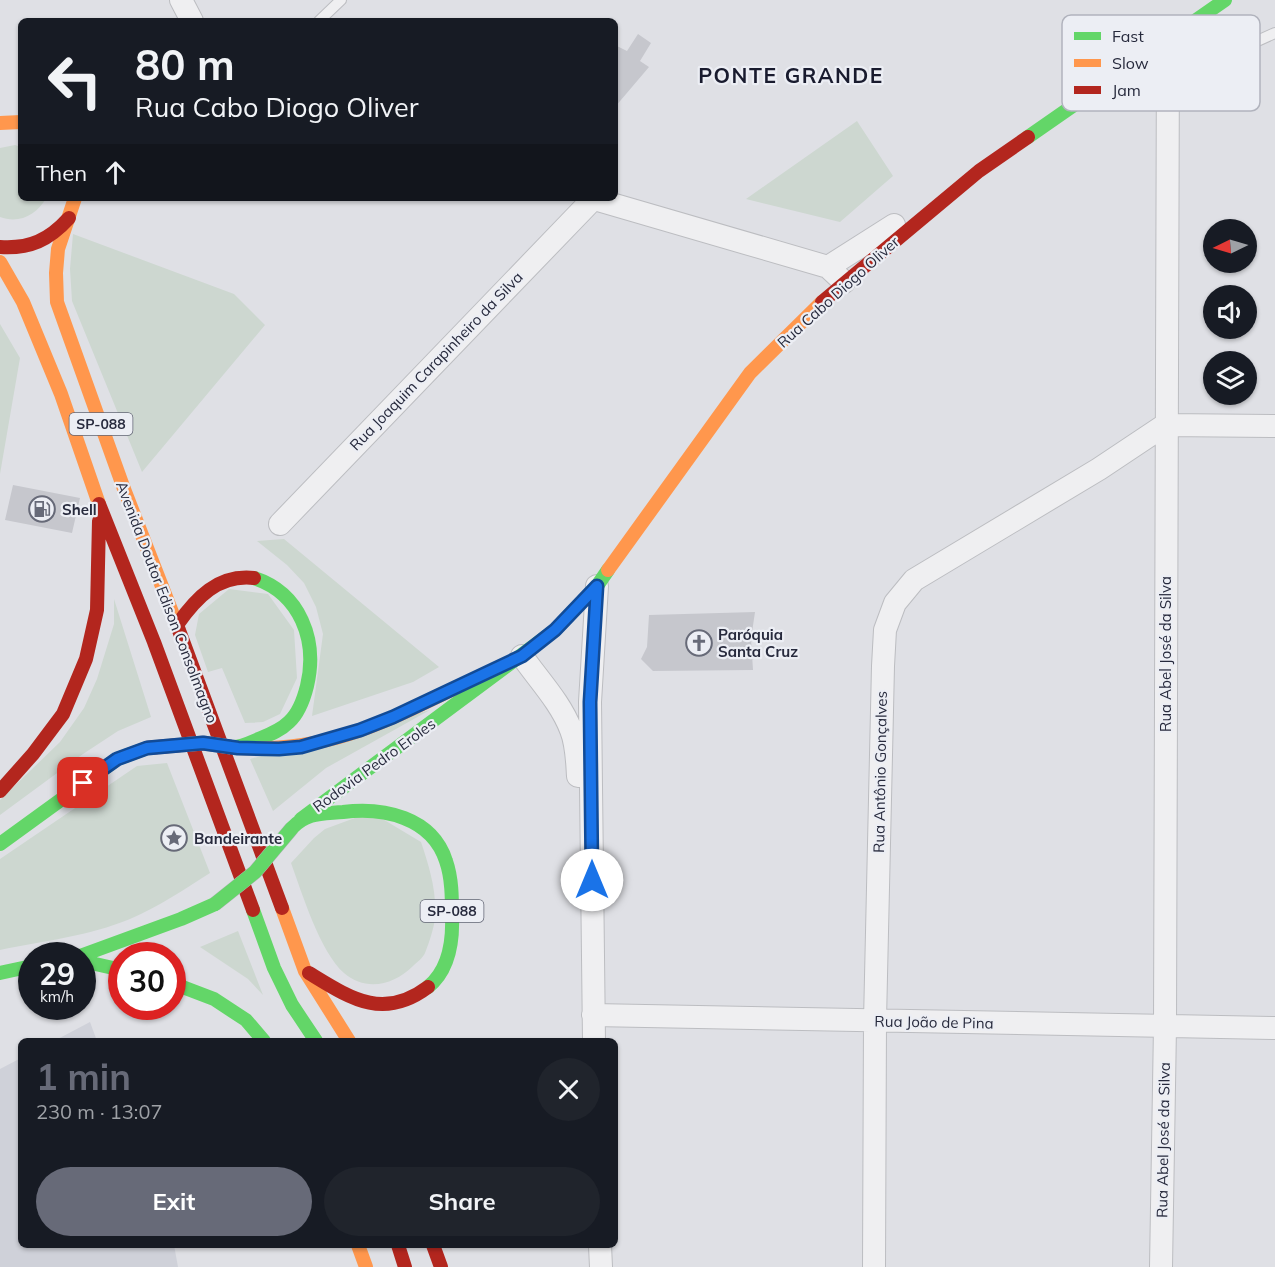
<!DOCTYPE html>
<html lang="en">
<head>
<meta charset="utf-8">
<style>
	:root { --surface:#171b24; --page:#20242c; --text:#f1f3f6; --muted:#9ea1a6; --accent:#676a78 }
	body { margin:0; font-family:Mulish,sans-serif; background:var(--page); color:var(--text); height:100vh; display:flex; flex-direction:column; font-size:22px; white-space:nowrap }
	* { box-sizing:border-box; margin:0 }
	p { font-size:20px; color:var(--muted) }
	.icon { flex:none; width:33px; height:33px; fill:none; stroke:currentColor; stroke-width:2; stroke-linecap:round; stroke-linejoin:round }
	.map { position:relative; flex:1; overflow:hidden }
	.sheet { position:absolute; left:18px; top:1038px; width:600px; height:210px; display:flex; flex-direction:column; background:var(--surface); border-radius:9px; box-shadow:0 2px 4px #0004 }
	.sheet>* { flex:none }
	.top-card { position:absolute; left:18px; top:18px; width:600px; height:183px; border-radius:9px; box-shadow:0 2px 4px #0004; background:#171b24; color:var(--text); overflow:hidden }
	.needle { width:39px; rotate:265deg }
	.fabs { position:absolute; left:1203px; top:219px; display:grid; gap:12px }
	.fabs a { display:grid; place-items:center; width:54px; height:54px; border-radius:50%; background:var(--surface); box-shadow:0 2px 4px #0004; font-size:30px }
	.speed { position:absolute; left:18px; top:942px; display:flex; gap:12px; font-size:30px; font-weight:700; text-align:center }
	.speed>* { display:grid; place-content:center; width:78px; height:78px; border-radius:50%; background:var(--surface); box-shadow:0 2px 4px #0004; line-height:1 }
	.speed small { font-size:15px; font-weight:400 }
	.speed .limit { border:9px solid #d22; background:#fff; color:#111 }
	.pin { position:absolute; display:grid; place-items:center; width:51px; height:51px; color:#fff; margin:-26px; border-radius:12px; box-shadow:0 3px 9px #0006 }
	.me { position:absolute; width:66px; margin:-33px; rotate:0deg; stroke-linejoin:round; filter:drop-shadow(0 0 4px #0008) }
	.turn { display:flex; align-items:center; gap:21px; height:126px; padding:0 18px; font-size:27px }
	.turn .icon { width:78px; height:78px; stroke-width:2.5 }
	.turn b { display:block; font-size:42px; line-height:51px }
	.then { display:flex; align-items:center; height:57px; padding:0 18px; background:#0003; gap:12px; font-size:22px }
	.round { display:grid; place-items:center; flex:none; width:63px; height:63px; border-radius:32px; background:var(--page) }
	.headline { display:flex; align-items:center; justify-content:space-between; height:102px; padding:0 18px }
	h1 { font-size:36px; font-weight:700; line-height:45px; color:var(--accent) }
	.action { display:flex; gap:12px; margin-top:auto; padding:12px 18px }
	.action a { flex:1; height:69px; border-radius:36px; background:var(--accent); color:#fff; font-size:24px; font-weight:700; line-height:69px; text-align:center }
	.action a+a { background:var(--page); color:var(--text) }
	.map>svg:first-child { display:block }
</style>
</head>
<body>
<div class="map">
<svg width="1275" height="1267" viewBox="0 0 1275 1267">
	<rect width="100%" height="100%" fill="#dfe0e5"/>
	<path fill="#cfd1d9" d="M90,1022L97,1041H54Z
		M21,1058V1245H174L178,1267H0V1069Z"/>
	<path fill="#cdd7d0" d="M857,121L893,176L840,222L746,199Z
		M15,145L21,147V198H46C37,215 19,224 0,217V148Z
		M73,234L234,294L265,325L142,472L72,301L70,269Z
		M0,324L20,358L0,474Z
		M284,539L439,667L413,682L312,716L323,634L316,607L304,583L287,565L257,541Z
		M229,589L268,594L294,630L297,678L280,714L263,722L245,723L222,668L208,672L195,635L199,614Z
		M114,599L151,717L118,731L83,754L0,815V800L60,742L84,708L97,679L114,624Z
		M430,710L326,768L273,811L250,759Z
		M167,763L210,873C185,889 158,907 130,919C89,936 43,941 0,950V859L137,766Z
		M371,812L421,842C429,866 437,891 435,918C434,928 429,943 425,953C423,958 417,962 413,966C394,985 366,992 344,973C320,952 302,893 291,863L314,838L325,829Z
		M238,931L263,995L248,979L200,947Z"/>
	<path fill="#c6c7cd" d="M638,34L651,43L640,61L649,67L615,107V45L627,51Z
		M13,485L80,498L72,533L5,520Z
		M755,612L751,639L753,670L653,671L641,659L647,647L649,615Z"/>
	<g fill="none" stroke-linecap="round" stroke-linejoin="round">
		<g stroke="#bcbdc1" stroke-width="12">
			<path id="lane" d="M319,21L341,0
				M1169,89L1211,62L1275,33"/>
		</g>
		<g stroke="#bcbdc1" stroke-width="24">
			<path id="street" d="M181,0L192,21
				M591,198L828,267L844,282
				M828,267L894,225
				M1165,425L1275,426
				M280,524L593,199
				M522,656C538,679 561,703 571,730C577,745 577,761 578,776
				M593,1015L1275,1028
				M594,1041L590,702L597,586
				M600,1245L601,1267
				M874,1267L875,1021L883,666L885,630L895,603L914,580L1099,469L1165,425
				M1161,1267L1165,1026L1168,42"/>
		</g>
		<use href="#lane" stroke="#efeff1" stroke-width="10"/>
		<use href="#street" stroke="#efeff1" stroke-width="22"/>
		<path stroke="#63d668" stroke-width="14" d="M1028,137L1225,0
			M231,747C241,748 251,742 261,738C271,734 281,730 289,722C299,713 304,698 307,686C318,640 300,593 254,578
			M301,819L555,630L597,586L608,570
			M292,828C307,812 322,814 343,812C383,807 432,817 446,861C452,878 452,898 452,916C453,941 449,970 428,987
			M0,844L117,759L147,748
			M253,910L274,968L292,1005L316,1041
			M80,956L181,919L215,904
			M82,961L122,970
			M0,973L32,966
			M172,983L214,999L246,1020L264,1041"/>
		<path stroke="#ff974d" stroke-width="14" d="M0,123L21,122
			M75,198L58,249L56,273L57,302L124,489L177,625
			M0,262L23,302L61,394L99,504
			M608,570L750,373L822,302
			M238,748C325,752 377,726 453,689
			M282,908L305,971L349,1041
			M358,1245L366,1267"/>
		<path stroke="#b3261e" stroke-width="14" d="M0,247C30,249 49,240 69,218
			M822,302L979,171L1028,137
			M99,504L154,642L253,910
			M254,578C218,574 196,598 177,625L282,908
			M0,791L33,754L63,714L86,659L97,610L99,521
			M309,973C350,998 383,1021 428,987
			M398,1245L405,1267
			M433,1245L441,1267"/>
		<g stroke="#b2b3b9" stroke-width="15" stroke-linecap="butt">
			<path id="fast-bridge" d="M215,904L255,872L292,828"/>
		</g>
		<g stroke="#b2b3b9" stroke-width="15" stroke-linecap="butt">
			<path id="jam-bridge" d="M147,748L203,743L231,747"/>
		</g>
		<use href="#fast-bridge" stroke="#63d668" stroke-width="14"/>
		<use href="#jam-bridge" stroke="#b3261e" stroke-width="14"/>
	</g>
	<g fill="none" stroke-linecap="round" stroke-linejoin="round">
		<g stroke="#114b97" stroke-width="15">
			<path id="route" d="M83,783L117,759L147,748L203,743L238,748L279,749L301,747L360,730L393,717L522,656L555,630L597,586L590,702L592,880"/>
		</g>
		<use href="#route" stroke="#1a73e8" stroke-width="10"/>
	</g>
	<defs>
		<g id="fuel-ring" transform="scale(1.35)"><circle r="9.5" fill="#eceef4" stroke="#676a78" stroke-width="1.5"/><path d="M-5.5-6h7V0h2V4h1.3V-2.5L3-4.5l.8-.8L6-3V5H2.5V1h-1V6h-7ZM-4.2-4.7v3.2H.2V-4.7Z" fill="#676a78"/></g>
		<g id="church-ring" transform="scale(1.35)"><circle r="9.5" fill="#eceef4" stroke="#676a78" stroke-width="1.5"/><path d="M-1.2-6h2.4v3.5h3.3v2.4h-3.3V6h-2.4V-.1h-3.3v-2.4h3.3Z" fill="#676a78"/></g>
		<g id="sight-ring" transform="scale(1.35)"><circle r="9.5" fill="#eceef4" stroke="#676a78" stroke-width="1.5"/><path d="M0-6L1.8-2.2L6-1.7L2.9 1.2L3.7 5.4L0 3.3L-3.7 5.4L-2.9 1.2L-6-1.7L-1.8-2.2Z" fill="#676a78"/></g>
	</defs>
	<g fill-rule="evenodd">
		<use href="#fuel-ring" x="42" y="509"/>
		<use href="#church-ring" x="699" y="643"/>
		<use href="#sight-ring" x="174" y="838"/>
	</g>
	<g text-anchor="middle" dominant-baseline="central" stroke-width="4.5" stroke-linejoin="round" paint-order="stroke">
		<g fill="#eceef4" stroke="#626574" stroke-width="1.5">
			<rect x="69.5" y="413" width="63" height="22" rx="4.5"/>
			<rect x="420.5" y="900" width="63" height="22" rx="4.5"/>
		</g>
		<g font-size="14" font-weight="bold" fill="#272a3d">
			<text x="101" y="424">SP-088</text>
			<text x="452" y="911">SP-088</text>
		</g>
		<g font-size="15" fill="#272a3d" stroke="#eceef4">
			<text transform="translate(838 292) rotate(-42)">Rua Cabo Diogo Oliver</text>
			<text transform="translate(436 361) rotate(-46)">Rua Joaquim Carapinheiro da Silva</text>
			<text transform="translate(167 602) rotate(69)">Avenida Doutor Edison Consolmagno</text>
			<text transform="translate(1165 654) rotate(-90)">Rua Abel José da Silva</text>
			<text transform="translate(374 765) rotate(-36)">Rodovia Pedro Eroles</text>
			<text transform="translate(880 772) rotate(-89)">Rua Antônio Gonçalves</text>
			<text transform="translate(934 1022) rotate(1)">Rua João de Pina</text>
			<text transform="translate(1163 1140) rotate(-89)">Rua Abel José da Silva</text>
		</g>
		<g font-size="15" font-weight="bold" fill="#272a3d" stroke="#eceef4" text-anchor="start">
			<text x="62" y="509">Shell</text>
			<text x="718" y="634">Paróquia<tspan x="718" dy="17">Santa Cruz</tspan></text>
			<text x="194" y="838">Bandeirante</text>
		</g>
		<g font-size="21" font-weight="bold" letter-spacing="1.5" fill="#191b2e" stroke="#eceef4">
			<text x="791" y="75">PONTE GRANDE</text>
		</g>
	</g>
	<rect x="1062" y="15" width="198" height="96" rx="9" fill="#eceef4" stroke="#b1b3bd" stroke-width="1.5"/>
	<rect x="1074" y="32" width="27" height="8" fill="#63d668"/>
	<rect x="1074" y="59" width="27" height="8" fill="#ff974d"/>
	<rect x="1074" y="86" width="27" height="8" fill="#b3261e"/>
	<g font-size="16" fill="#272a3d">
		<text x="1112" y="42">Fast</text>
		<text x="1112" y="69">Slow</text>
		<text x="1112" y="96">Jam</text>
	</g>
</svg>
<div class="fabs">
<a><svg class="needle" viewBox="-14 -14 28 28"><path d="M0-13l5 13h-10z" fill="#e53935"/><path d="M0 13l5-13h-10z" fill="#9ea1a6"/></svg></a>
<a><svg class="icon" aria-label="sound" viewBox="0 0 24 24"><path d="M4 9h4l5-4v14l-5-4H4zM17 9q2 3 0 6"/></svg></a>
<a><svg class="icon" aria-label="layers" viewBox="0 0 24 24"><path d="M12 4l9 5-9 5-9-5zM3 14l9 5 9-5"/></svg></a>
</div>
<div class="speed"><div>29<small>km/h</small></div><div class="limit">30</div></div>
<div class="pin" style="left:83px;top:783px;background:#d93025"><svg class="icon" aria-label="arrive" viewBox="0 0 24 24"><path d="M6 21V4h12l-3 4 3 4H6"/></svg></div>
<svg class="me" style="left:592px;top:880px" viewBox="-20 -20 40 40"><circle r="19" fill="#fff"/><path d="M0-13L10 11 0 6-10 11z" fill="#1a73e8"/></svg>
<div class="top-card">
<div class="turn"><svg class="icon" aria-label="left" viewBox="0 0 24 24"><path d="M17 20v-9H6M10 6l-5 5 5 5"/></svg><div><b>80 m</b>Rua Cabo Diogo Oliver</div></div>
<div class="then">Then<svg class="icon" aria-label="ahead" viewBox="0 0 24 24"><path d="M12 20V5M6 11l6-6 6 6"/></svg></div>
</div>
<section class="sheet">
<div class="headline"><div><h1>1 min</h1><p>230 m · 13:07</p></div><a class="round"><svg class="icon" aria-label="close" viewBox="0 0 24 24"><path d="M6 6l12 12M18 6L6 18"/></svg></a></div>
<div class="action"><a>Exit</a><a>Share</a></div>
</section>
</div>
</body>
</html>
